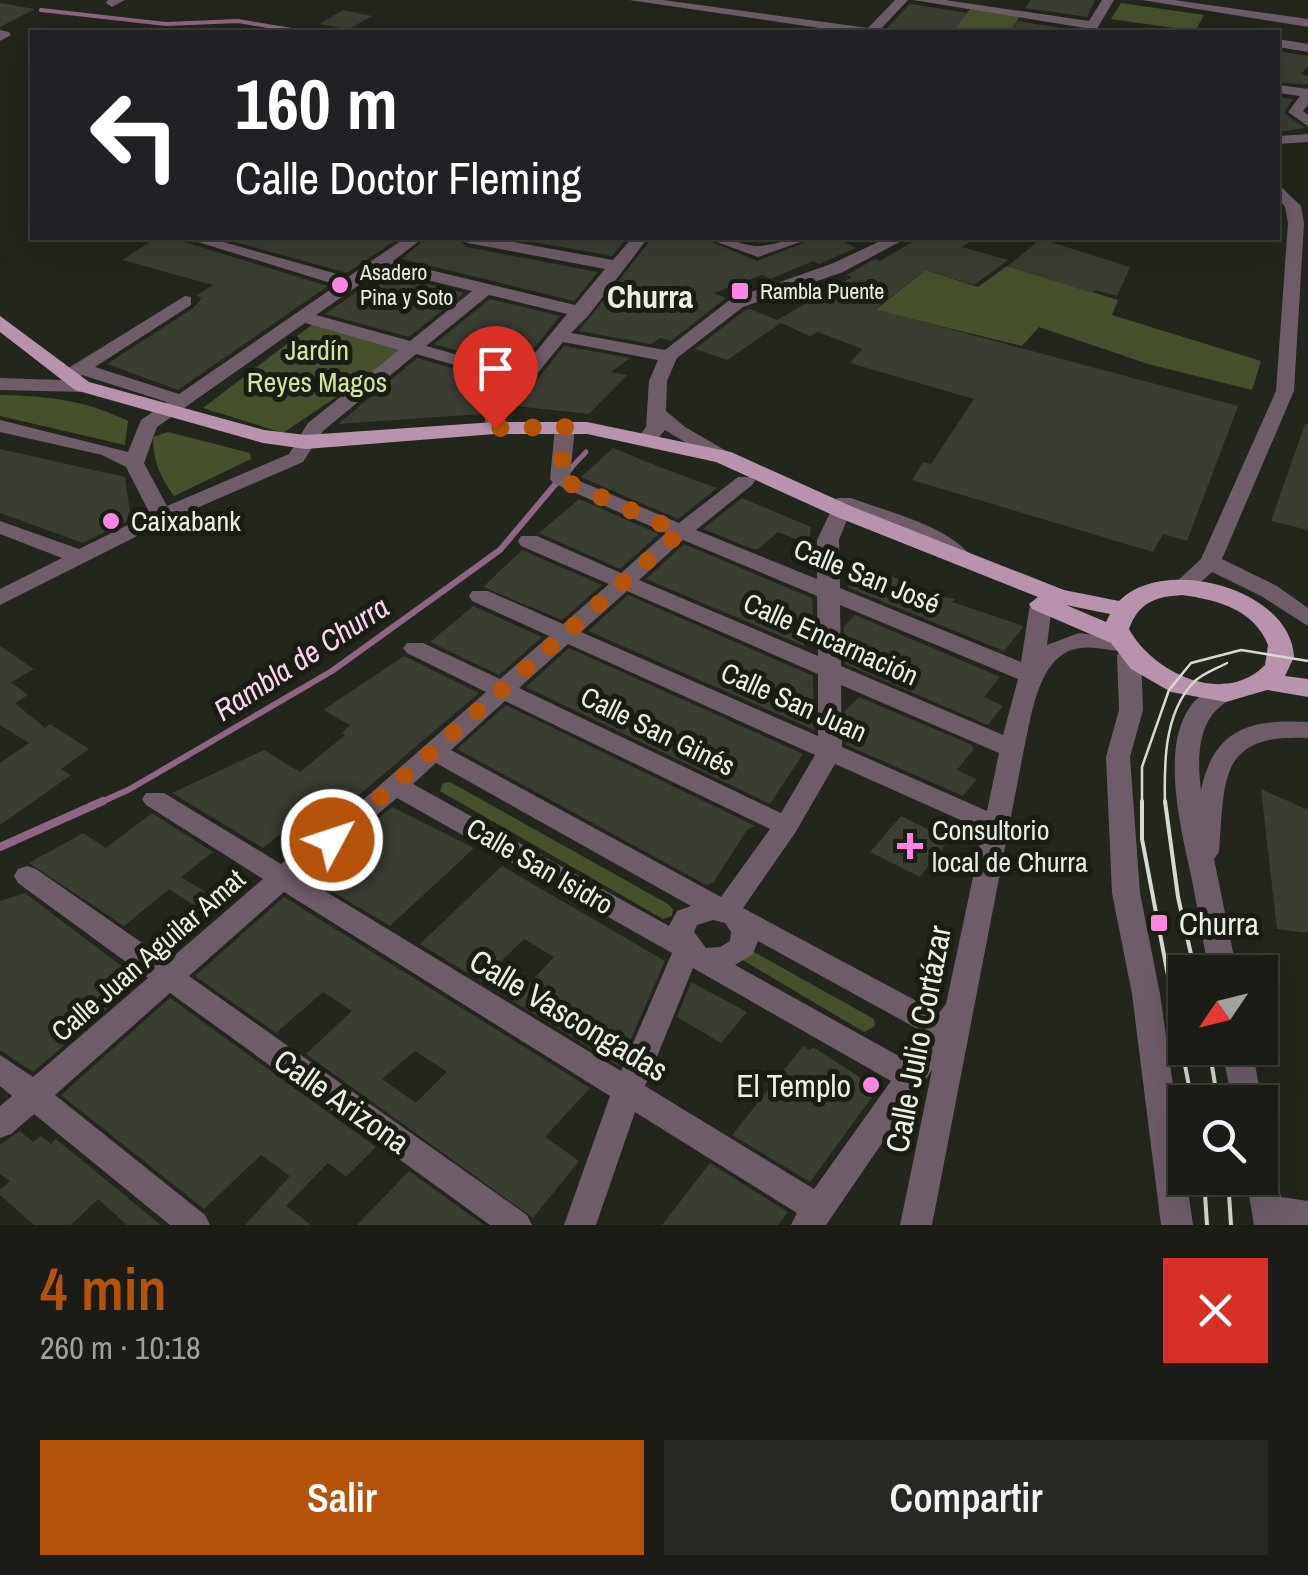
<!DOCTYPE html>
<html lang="es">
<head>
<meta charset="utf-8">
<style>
	:root { --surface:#1a1c15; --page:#272922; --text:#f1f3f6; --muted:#9fa1a0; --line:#383a34; --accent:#b45309 }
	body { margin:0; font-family:"Archivo Narrow",sans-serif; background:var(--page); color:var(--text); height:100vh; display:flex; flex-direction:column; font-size:38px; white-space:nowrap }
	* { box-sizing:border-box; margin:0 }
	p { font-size:32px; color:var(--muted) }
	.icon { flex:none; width:55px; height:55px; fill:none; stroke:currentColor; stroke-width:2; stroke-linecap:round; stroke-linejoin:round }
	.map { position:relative; height:1225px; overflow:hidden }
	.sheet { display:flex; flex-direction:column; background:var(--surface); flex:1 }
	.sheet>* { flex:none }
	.banner { position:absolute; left:30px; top:30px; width:1250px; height:210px; border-radius:0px; box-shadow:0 10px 40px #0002,0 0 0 2px var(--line); background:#202124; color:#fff; overflow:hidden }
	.needle { width:65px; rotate:235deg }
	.controls { position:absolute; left:1168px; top:955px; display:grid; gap:20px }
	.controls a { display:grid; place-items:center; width:110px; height:110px; border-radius:0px; background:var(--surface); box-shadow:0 10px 40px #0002,0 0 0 2px var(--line); font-size:50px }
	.pin { position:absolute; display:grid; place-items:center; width:85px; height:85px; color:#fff; margin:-102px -42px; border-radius:50% 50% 50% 0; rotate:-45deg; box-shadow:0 0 10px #0007 }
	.pin .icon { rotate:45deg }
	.me { position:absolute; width:110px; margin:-55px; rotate:50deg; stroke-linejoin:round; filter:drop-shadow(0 0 8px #0008) }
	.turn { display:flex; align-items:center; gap:35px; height:210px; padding:0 40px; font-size:45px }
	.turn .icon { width:130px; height:130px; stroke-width:2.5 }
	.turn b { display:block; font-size:70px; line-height:85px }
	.round { display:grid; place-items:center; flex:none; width:105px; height:105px; border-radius:0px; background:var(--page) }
	.head { display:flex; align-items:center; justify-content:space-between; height:170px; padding:0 40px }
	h1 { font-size:60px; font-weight:600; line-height:75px; color:var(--accent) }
	.cta { display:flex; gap:20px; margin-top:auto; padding:20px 40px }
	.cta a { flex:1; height:115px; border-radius:0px; background:var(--accent); color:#fff; font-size:40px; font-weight:600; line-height:115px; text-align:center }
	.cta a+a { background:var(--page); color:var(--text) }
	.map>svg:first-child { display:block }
</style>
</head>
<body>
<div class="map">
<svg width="1308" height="1225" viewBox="0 0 1308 1225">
	<rect width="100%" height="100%" fill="#23261c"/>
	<path fill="#47502d" d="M1121,3L1204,15L1195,31L1111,19Z
		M970,9L1020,16L1009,32H952Z
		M1007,266L1118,300L1112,315L1261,361L1252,390L1148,364L1039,327L1022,346L875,310L926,270L978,287Z
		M313,324L406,350L283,433L203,408Z
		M0,395C46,396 86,400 128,421L125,445L0,416Z
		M168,432L250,453L251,459L174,496C160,477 153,461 153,437Z
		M450,782L668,904L673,909L672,916L663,919L440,791L443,783Z
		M754,952L874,1019L875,1026L864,1032L741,959Z"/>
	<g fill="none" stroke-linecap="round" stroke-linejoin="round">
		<path stroke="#8e6583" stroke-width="4" d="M41,10L166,24L238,21L304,32"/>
		<path stroke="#8e6583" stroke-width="5" d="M568,471L586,452"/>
		<path stroke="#8e6583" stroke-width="6" d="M567,472L571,468
			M97,804L130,789L332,671L500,550L558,481"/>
		<path stroke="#8e6583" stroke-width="8" d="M0,847L103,801"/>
	</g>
	<path fill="#3a3d32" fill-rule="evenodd" d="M1031,0H1095L1087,17L1025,8Z
		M0,3L35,9L0,27Z
		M911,3L912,4L967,13L952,32L884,31Z
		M343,10L372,16L349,29L319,24Z
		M1017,21L1080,31L1079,32H1009Z
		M1278,51L1308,56V66L1301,74L1308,76V85L1278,82Z
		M1278,97L1293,99L1284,113L1305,128L1278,132Z
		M156,238H181L184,242L328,286L178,390L107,364L193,308L202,298L196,296L213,285L122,260Z
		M221,238H399L347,273Z
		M426,238H457L467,247L598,272L574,301L402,259Z
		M510,238H627L612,256Z
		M652,238H702L757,261L816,238H836L856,248L819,264L813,261L771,279L762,275L714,293L726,298L671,341L660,338L651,344L579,331Z
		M919,238H976L962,247L1008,260L974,285L926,270L875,309L1238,406L1187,541L1163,534L1153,552L912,480L923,462L931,464L974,399L850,363L862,349L818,332L810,336L781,323L727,360L695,349L745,310L750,309L777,320L852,277L846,275L875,259L880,261Z
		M1041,239L1130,267L1117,296L1095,290L1092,293L1008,266Z
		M383,273L464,293L409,337L325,314Z
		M490,299L560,316L518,368L434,344Z
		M564,346L630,358L611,372L627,375L589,414L516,406Z
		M417,358L504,383L481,414L338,424Z
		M1305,424H1308V530L1271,521Z
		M613,448L662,468L717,488L678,519L581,477Z
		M0,449L125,477L131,519L83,543L0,513Z
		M742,498L811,527L809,544L778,532L758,549H752L703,529Z
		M579,499L659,534L620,569L539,533Z
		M684,544L812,598L814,631H804V646L646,579Z
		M522,550L602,585L562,620L483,587Z
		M868,566L933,595L955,599L952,602L1023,626L1022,629L1004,651L847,587Z
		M628,595L813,676L814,730L588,631Z
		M473,606L542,637L499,675L430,642Z
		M855,615L1000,677L984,697L1003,706L988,725L845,664L844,651L853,642L844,639V626Z
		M0,646L34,669L11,682L28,695L15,703L45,728L50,724L89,749L61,769L71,775L0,825V763L29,743L0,725Z
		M569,648L803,754L770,804L526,687Z
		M404,656L479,693L325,824L306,813L263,848L172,793L264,750L300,772L345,735L342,733L350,725L323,710Z
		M859,697L972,745L974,749L957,770L977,779L963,796L846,745L845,711Z
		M506,705L755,826L747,830L713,883L706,885L457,749Z
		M1261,789L1308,810V933L1277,929Z
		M392,807L474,848L390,926L308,877Z
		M152,813L213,852L181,877L209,894L195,906L169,889L124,926L29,863L83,833L106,848Z
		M901,816L949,840L920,877L870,852Z
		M502,866L665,961L619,1066L420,944ZM524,939L554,957L522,991L490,972Z
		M25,893L140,980L33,1072L0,1050V901Z
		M284,897L590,1088L545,1137L579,1161L533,1218L306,1054L352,1011L323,992L276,1033L195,976ZM415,1051L447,1072L416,1103L382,1079Z
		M691,982L747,1012L721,1043L677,1017Z
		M170,998L376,1147L346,1177L328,1163L286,1206L311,1225H245L290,1176L261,1155L204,1209L61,1095Z
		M803,1046L810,1050L813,1047L878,1089L810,1182L732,1135Z
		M20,1131L33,1142L41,1136L51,1144L56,1139L161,1225H127L98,1199L71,1225H34L0,1195V1190L10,1181L0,1174V1145Z
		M710,1163L788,1212L778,1225H662Z
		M409,1171L484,1225H357Z"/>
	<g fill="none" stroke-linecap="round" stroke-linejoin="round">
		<path fill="#6e5c69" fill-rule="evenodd" d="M108,0H125L112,7L106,3Z
			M629,0H663L868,28L895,0H908L878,32H847Z
			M913,0H945L1089,21L1102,0H1114L1095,32H1083L1085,28Z
			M1142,0H1174L1308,19V27Z
			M0,30L9,32L11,35L0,41Z
			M1278,39L1308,44V52L1278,47Z
			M1278,85L1308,89V105L1303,111L1308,115V126L1288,112L1300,96L1278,93Z
			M1308,134V142L1278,144V136Z
			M1278,184L1301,206L1304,223L1294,391L1222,559L1277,586L1308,608V626L1261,596L1212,572L1190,592L1182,594L1171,587L1201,559L1276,391L1288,223L1285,207L1278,198Z
			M185,238H209L348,277L405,238H423L393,261L575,305L605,269L468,243L460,238H492L613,260L632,238H648L588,316L571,333L665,350L731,299L831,264L887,238H907L843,272L743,307L677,358L667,381L666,411L685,427L730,453L733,457L730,461H716L665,430L654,443H640L637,439L646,427L649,381L658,360L563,342L505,413V428L495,434L485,428V412L511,381L416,354L323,431L303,462L169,520L0,605V589L62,558L0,534V521L79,549L150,514L126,467L102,455L0,432V420L128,452L141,420L167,402L82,375L75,380L89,382L91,386L82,392L0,390V378L62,380V372L185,296L191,297V305L95,367L179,394L337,285ZM382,269L472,291L410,341L316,315ZM489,295L567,314L519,372L426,346ZM305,323L399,350L308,423L289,454L167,506L144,463L157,427Z
			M706,238C724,237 737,243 755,246C768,247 792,237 812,238L758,257Z
			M565,421L575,427L570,477L679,523L738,477H752L755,481L752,485L696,530L817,579V540L837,498H851C891,513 947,525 974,559L971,564H955L937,548L850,512L839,540L840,588L1021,662L1030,604L1041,597L1052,604L1047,645L1079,633L1129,639L1133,644L1130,649L1141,656L1143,710L1130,757L1140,893L1160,994L1193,1225H1161L1132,994L1112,893L1106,757L1119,710L1117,656L1120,651C1107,650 1093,646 1080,648C1037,654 1032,717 1024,749L932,1225H900L932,1070L826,1225H791L797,1213L635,1112L596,1225H564L610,1096L284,892L189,976L527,1215L532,1225H490L170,993L55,1095L205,1215L210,1225H170L34,1114L11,1134L0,1138V1106L12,1096L0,1086V1055L33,1077L148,978L18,883L14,876L18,869L27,866L36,869L168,961L263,879L146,805L142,799L146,793H164L281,864L371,793L486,692L407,653L403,648L407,643H423L500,679L549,636L472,601L469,596L472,591H488L563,624L609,584L521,546L518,541L521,536H537L621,573L666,533L553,483L550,479L555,427ZM683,540L817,596L818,656L639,580ZM627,591L818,674V736L581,632ZM840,605L1018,679L1003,735L841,666ZM568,644L815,755L781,813L519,688ZM841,685L999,753L987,811L842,747ZM505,701L770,829L721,897L451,750ZM436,763L691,906L677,911L669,926L413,784ZM835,764L983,830L946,1004L939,1013L743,908L795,833ZM397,798L672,953L621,1071L302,877ZM713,920L725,923L731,932L730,941L720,947L706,948L694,932L697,925ZM758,941L925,1033L906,1060L735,965L753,954ZM693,968L891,1081L814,1189L645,1086Z
			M1225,683L1237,691C1230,700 1219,706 1212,715C1197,735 1198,766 1201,790C1214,728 1251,719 1308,722V738C1218,733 1225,779 1219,852L1214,859L1237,972H1209C1203,942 1198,911 1192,880C1181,826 1146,705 1225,683Z
			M1222,1048H1252L1262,1102L1260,1107V1102H1232Z
			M1260,1155L1271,1159L1281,1197L1308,1201V1225H1254L1246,1178H1260Z"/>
		<path fill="#b893ae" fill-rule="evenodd" d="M0,316L89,382L264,430L306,435L495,422H587L731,452L853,507L1064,590L1119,601C1163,555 1291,588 1294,657L1285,676L1308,679V697L1267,690L1226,702L1171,692L1131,669L1111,643L1032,609L1029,604L1038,597L837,517L716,462L587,434H495L306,449L263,443L75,390L0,332ZM1182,595C1217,600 1254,609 1268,645L1265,665C1224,707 1153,673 1129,629C1139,602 1155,597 1182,595ZM1066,605L1110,614L1106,622Z"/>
		<path stroke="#d7dad3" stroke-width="2.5" d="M1142,804V767L1169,690L1191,663L1241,650L1308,661
			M1165,804C1164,764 1164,714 1193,683C1201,674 1216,669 1227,663"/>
		<path stroke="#d7dad3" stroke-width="4" d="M1142,801V839L1192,1102
			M1165,801L1178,897L1195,972
			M1209,1048L1218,1102
			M1204,1178L1207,1225
			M1228,1178L1231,1225"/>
	</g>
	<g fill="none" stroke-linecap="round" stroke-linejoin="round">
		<path stroke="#b45309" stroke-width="18" stroke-dasharray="0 32.4" d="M332,840L680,532L560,479L565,427L495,428"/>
	</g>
	<g fill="#fd86e2" stroke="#1a1d13" stroke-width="4">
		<circle cx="340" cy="285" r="10"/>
		<rect x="730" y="281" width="20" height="20" rx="5"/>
		<circle cx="111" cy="521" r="10"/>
		<path d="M905 831h10v10h10v10h-10v10h-10v-10h-10v-10h10z"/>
		<rect x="1149" y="913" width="20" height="20" rx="5"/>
		<circle cx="871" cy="1085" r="10"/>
	</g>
	<g text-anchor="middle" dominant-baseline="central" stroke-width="10" stroke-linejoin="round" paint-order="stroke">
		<g font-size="22" fill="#ebeee7" stroke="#1a1d13" text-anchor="start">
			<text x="360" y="272">Asadero<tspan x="360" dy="25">Pina y Soto</tspan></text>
			<text x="760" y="291">Rambla Puente</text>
		</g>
		<g font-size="28" fill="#d1e59c" stroke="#1a1d13">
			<text x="317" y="350">Jardín<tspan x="317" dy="32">Reyes Magos</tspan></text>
		</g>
		<g font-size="28" fill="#ebeee7" stroke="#1a1d13" text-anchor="start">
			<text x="131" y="521">Caixabank</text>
			<text x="932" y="830">Consultorio<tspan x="932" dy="32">local de Churra</tspan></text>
		</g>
		<g font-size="28" fill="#ebeee7" stroke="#1a1d13">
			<text transform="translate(867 576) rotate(22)">Calle San José</text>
			<text transform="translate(831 639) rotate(24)">Calle Encarnación</text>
			<text transform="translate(794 702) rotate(24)">Calle San Juan</text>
			<text transform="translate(658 731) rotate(26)">Calle San Ginés</text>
			<text transform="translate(540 866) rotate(30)">Calle San Isidro</text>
			<text transform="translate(148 955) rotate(-41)">Calle Juan Aguilar Amat</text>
		</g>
		<g font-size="30" font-style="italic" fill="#fdd5f2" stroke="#1a1d13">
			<text transform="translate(301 658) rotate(-33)">Rambla de Churra</text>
		</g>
		<g font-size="32" font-weight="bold" fill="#ebeee7" stroke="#1a1d13">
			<text x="650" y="296">Churra</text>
		</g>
		<g font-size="32" fill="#ebeee7" stroke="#1a1d13" text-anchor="start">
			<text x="1179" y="923">Churra</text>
			<text x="851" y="1085" text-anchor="end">El Templo</text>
		</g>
		<g font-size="32" fill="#ebeee7" stroke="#1a1d13">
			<text transform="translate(569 1015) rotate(31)">Calle Vascongadas</text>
			<text transform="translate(918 1039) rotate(-79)">Calle Julio Cortázar</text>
			<text transform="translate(342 1101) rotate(35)">Calle Arizona</text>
		</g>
	</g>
</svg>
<div class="controls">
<a><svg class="needle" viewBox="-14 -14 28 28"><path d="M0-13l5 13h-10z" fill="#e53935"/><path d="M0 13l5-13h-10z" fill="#9fa1a0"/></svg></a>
<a><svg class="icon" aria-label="search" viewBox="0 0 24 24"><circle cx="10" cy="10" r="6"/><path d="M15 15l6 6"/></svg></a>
</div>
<div class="pin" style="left:495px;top:428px;background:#d93025"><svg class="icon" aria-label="arrive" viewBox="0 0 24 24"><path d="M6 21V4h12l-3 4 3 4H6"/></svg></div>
<svg class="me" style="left:332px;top:840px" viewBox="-20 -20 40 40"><circle r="17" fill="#b45309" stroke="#fff" stroke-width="3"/><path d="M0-11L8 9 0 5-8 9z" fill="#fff"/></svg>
<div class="banner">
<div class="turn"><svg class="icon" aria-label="left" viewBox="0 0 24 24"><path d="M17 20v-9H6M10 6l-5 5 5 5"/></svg><div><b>160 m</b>Calle Doctor Fleming</div></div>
</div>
</div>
<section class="sheet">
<div class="head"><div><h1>4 min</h1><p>260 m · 10:18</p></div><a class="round" style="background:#d93025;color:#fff"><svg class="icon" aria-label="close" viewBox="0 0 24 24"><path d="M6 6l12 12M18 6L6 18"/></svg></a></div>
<div class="cta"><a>Salir</a><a>Compartir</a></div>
</section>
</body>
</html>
